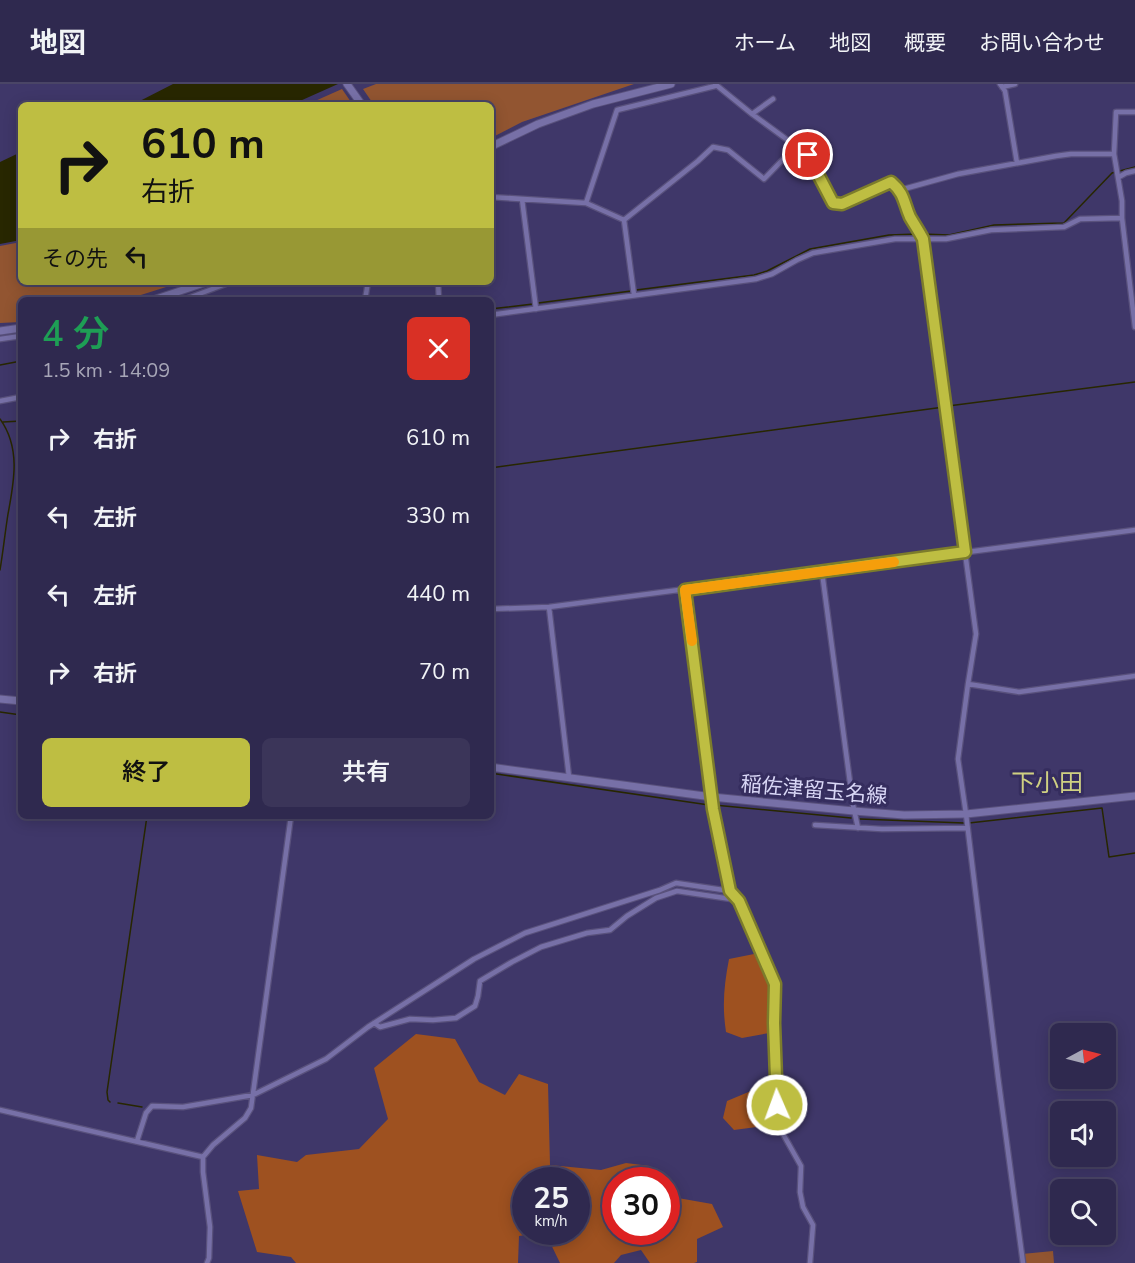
<!DOCTYPE html>
<html lang="ja">
<head>
<meta charset="utf-8">
<style>
	:root { --surface:#2f294f; --page:#3b3559; --text:#f1f3f6; --muted:#a7a6b7; --line:#4a4566; --accent:#bebe42 }
	body { margin:0; font-family:"Nunito Sans","Noto Sans JP",sans-serif; background:var(--page); color:var(--text); height:100vh; display:flex; flex-direction:column; font-size:22px; white-space:nowrap }
	* { box-sizing:border-box; margin:0 }
	p { font-size:20px; color:var(--muted) }
	.icon { flex:none; width:33px; height:33px; fill:none; stroke:currentColor; stroke-width:2; stroke-linecap:round; stroke-linejoin:round }
	.map { position:relative; flex:1; overflow:hidden }
	.details { position:absolute; left:18px; top:213px; width:476px; height:522px; display:flex; flex-direction:column; background:var(--surface); border-radius:9px; box-shadow:0 3px 15px #0003,0 0 0 2px var(--line) }
	.details>* { flex:none }
	.banner { position:absolute; left:18px; top:18px; width:476px; height:183px; border-radius:9px; box-shadow:0 3px 15px #0003,0 0 0 2px var(--line); background:#bebe42; color:#111; overflow:hidden }
	.needle { width:39px; rotate:83deg }
	.fabs { position:absolute; left:1050px; top:939px; display:grid; gap:12px }
	.fabs a { display:grid; place-items:center; width:66px; height:66px; border-radius:9px; background:var(--surface); box-shadow:0 3px 15px #0003,0 0 0 2px var(--line); font-size:30px }
	.speed { position:absolute; left:512px; top:1083px; display:flex; gap:12px; font-size:30px; font-weight:700; text-align:center }
	.speed>* { display:grid; place-content:center; width:78px; height:78px; border-radius:50%; background:var(--surface); box-shadow:0 3px 15px #0003,0 0 0 2px var(--line); line-height:1 }
	.speed small { font-size:15px; font-weight:400 }
	.speed .limit { border:9px solid #d22; background:#fff; color:#111 }
	.pin { position:absolute; display:grid; place-items:center; width:51px; height:51px; color:#fff; margin:-26px; border:3px solid #fff; border-radius:50%; box-shadow:0 2px 6px #0007 }
	.me { position:absolute; width:66px; margin:-33px; rotate:358deg; stroke-linejoin:round; filter:drop-shadow(0 0 4px #0008) }
	.turn { display:flex; align-items:center; gap:21px; height:126px; padding:0 24px; font-size:27px }
	.turn .icon { width:78px; height:78px; stroke-width:2.5 }
	.turn b { display:block; font-size:42px; line-height:51px }
	.then { display:flex; align-items:center; height:57px; padding:0 24px; background:#0003; gap:12px; font-size:22px }
	.round { display:grid; place-items:center; flex:none; width:63px; height:63px; border-radius:9px; background:var(--page) }
	.overview { display:flex; align-items:center; justify-content:space-between; height:102px; padding:0 24px }
	h1 { font-size:36px; font-weight:600; line-height:45px; color:#1e9e55 }
	.action { display:flex; gap:12px; margin-top:auto; padding:12px 24px }
	.action a { flex:1; height:69px; border-radius:9px; background:var(--accent); color:#111; font-size:24px; font-weight:600; line-height:69px; text-align:center }
	.action a+a { background:var(--page); color:var(--text) }
	ul { padding:0; list-style:none }
	li { display:flex; align-items:center; gap:18px; height:78px; padding:0 24px }
	li div { flex:1 }
	li b { display:block; font-size:22px }
	li em { font-style:normal }
	header { display:flex; align-items:center; gap:36px; box-sizing:border-box; height:84px; padding:0 30px; background:var(--surface); border-bottom:2px solid var(--line) }
	header strong { font-size:28px }
	nav { display:flex; gap:33px; margin-inline-start:auto; font-size:21px }
	.map>svg:first-child { display:block }
</style>
</head>
<body>
<header>
<strong>地図</strong>
<nav><a>ホーム</a><a>地図</a><a>概要</a><a>お問い合わせ</a></nav>
</header>
<div class="map">
<svg width="1135" height="1179" viewBox="0 0 1135 1179">
	<rect width="100%" height="100%" fill="#3f3769"/>
	<path fill="#925531" d="M376,0H634L522,38L491,54L490,21H374L363,5Z
		M342,5L353,21H306Z
		M21,158V198H182L125,216H21V238L0,239V162Z
		M1053,1167L1054,1179H1023L1022,1170Z"/>
	<path fill="#9e5120" fill-rule="evenodd" d="M754,870L769,900V949L742,954L726,948C722,922 724,901 729,875Z
		M416,950L455,955L479,998L505,1011L519,990L548,1000L550,1081L601,1086L626,1079L650,1082L663,1096H615V1148H666V1100L678,1114L712,1120L723,1143L697,1155V1178L694,1179H650L641,1166L621,1171L614,1179H560L545,1148L519,1152L518,1179H296L291,1173L257,1168L238,1107L259,1105L257,1071L297,1078L306,1071L359,1065L388,1035L374,984ZM525,1096H576V1148H525Z
		M758,1004L771,1006L772,1041L734,1046L723,1034L727,1017Z"/>
	<path fill="#282700" d="M173,0H338L291,21H132Z
		M21,68V156L0,160V78Z"/>
	<g fill="none" stroke-linecap="round" stroke-linejoin="round">
		<path stroke="#282700" stroke-width="1.5" d="M922,150L949,151L994,141L1064,139L1112,89L1135,83
			M636,206L754,191L767,187L810,165L889,151L917,150
			M538,219L631,207
			M490,225L533,220
			M0,281L21,277
			M948,322L1135,298
			M0,335C21,364 14,398 8,430C5,449 3,468 0,486
			M3,338L21,337
			M490,384L944,323
			M0,628L21,631
			M490,689L709,721
			M714,721L851,734
			M860,735L964,739
			M969,739L1102,724L1109,773L1135,769
			M110,1018L108,1016L107,1008L147,732
			M118,1019L142,1023"/>
		<g stroke="#59517c" stroke-width="7">
			<path id="street" d="M715,0L752,30L808,71L833,119L842,120L891,98C905,110 903,117 910,133C914,140 919,147 923,155L976,550L968,600L958,675L966,730L998,993L1023,1179
				M1000,0L1005,7L1017,79
				M1002,3L1015,0
				M1135,28H1116L1114,70L1122,117V134L1135,243
				M752,30L773,15
				M1119,93L1126,89L1135,87
				M900,106L958,90L1056,72L1071,70H1114
				M490,113L586,119L624,136
				M522,115L536,225
				M586,119L617,26L715,2
				M624,136L698,77L713,63L728,66L764,95L795,63
				M624,136L634,211
				M438,198L439,216
				M183,216L231,198
				M365,216L368,198
				M490,231L756,195L772,190L797,176L813,169L895,155H946L991,146L1064,143L1080,135L1122,134
				M0,255L21,252
				M0,317L21,313
				M822,488L853,721L858,744
				M685,506L713,725L730,807L739,817L775,899L774,939L778,1041L801,1082L800,1108L803,1123L813,1141L810,1179
				M549,523L569,693
				M490,525L549,523L1135,446
				M968,600L1019,608L1135,592
				M815,741L882,745L967,744
				M374,939L380,943L410,935L433,936L456,934L475,922L478,912L480,897L512,878L541,863L587,849L610,846L627,832L656,814L677,807L738,816
				M0,1026L203,1073
				M137,1057L146,1029L152,1022L183,1023L253,1011L326,975L368,943L474,875L525,849L660,806L676,799L730,807
				M207,1179L209,1174L210,1143L203,1088V1073L213,1061L245,1034L251,1024L291,732"/>
		</g>
		<g stroke="#59517c" stroke-width="9">
			<path id="secondary" d="M347,0L362,21
				M490,63L538,40L593,20L671,0
				M153,216L207,198
				M0,247L21,244
				M0,615L21,617
				M490,683L712,713L854,727L904,731L966,730L1135,712"/>
		</g>
		<use href="#street" stroke="#7770a7" stroke-width="4.5"/>
		<use href="#secondary" stroke="#7770a7" stroke-width="7"/>
	</g>
	<g fill="none" stroke-linecap="round" stroke-linejoin="round">
		<g stroke="#7c7c2b" stroke-width="15">
			<path id="route" d="M777,1021L774,939L775,900L739,817L730,807L713,725L685,506L965,468L923,155C919,147 914,140 910,133C903,117 905,110 891,98L842,120L833,119L808,71"/>
		</g>
		<use href="#route" stroke="#bebe42" stroke-width="10"/>
		<path stroke="#f59e0b" stroke-width="10" d="M692,557L685,506L894,478"/>
	</g>
	<g text-anchor="middle" dominant-baseline="central" stroke-width="6" stroke-linejoin="round" paint-order="stroke">
		<g font-size="21" fill="#d9d7f6" stroke="#352d5e">
			<text transform="translate(814 706) rotate(5)">稲佐津留玉名線</text>
		</g>
		<g font-size="24" fill="#cfd082" stroke="#352d5e">
			<text x="1047" y="699">下小田</text>
		</g>
	</g>
</svg>
<div class="fabs">
<a><svg class="needle" viewBox="-14 -14 28 28"><path d="M0-13l5 13h-10z" fill="#e53935"/><path d="M0 13l5-13h-10z" fill="#a7a6b7"/></svg></a>
<a><svg class="icon" aria-label="sound" viewBox="0 0 24 24"><path d="M4 9h4l5-4v14l-5-4H4zM17 9q2 3 0 6"/></svg></a>
<a><svg class="icon" aria-label="search" viewBox="0 0 24 24"><circle cx="10" cy="10" r="6"/><path d="M15 15l6 6"/></svg></a>
</div>
<div class="speed"><div>25<small>km/h</small></div><div class="limit">30</div></div>
<div class="pin" style="left:808px;top:71px;background:#d93025"><svg class="icon" aria-label="arrive" viewBox="0 0 24 24"><path d="M6 21V4h12l-3 4 3 4H6"/></svg></div>
<svg class="me" style="left:777px;top:1021px" viewBox="-20 -20 40 40"><circle r="17" fill="#bebe42" stroke="#fff" stroke-width="3"/><path d="M0-11L8 9 0 5-8 9z" fill="#fff"/></svg>
<div class="banner">
<div class="turn"><svg class="icon" aria-label="right" viewBox="0 0 24 24"><path d="M7 20v-9h11M14 6l5 5-5 5"/></svg><div><b>610 m</b>右折</div></div>
<div class="then">その先<svg class="icon" aria-label="left" viewBox="0 0 24 24"><path d="M17 20v-9H6M10 6l-5 5 5 5"/></svg></div>
</div>
<section class="details">
<div class="overview"><div><h1>4 分</h1><p>1.5 km · 14:09</p></div><a class="round" style="background:#d93025;color:#fff"><svg class="icon" aria-label="close" viewBox="0 0 24 24"><path d="M6 6l12 12M18 6L6 18"/></svg></a></div>
<ul>
<li><svg class="icon" aria-label="right" viewBox="0 0 24 24"><path d="M7 20v-9h11M14 6l5 5-5 5"/></svg><div><b>右折</b></div><em>610 m</em></li>
<li><svg class="icon" aria-label="left" viewBox="0 0 24 24"><path d="M17 20v-9H6M10 6l-5 5 5 5"/></svg><div><b>左折</b></div><em>330 m</em></li>
<li><svg class="icon" aria-label="left" viewBox="0 0 24 24"><path d="M17 20v-9H6M10 6l-5 5 5 5"/></svg><div><b>左折</b></div><em>440 m</em></li>
<li><svg class="icon" aria-label="right" viewBox="0 0 24 24"><path d="M7 20v-9h11M14 6l5 5-5 5"/></svg><div><b>右折</b></div><em>70 m</em></li>
</ul>
<div class="action"><a>終了</a><a>共有</a></div>
</section>
</div>
</body>
</html>
